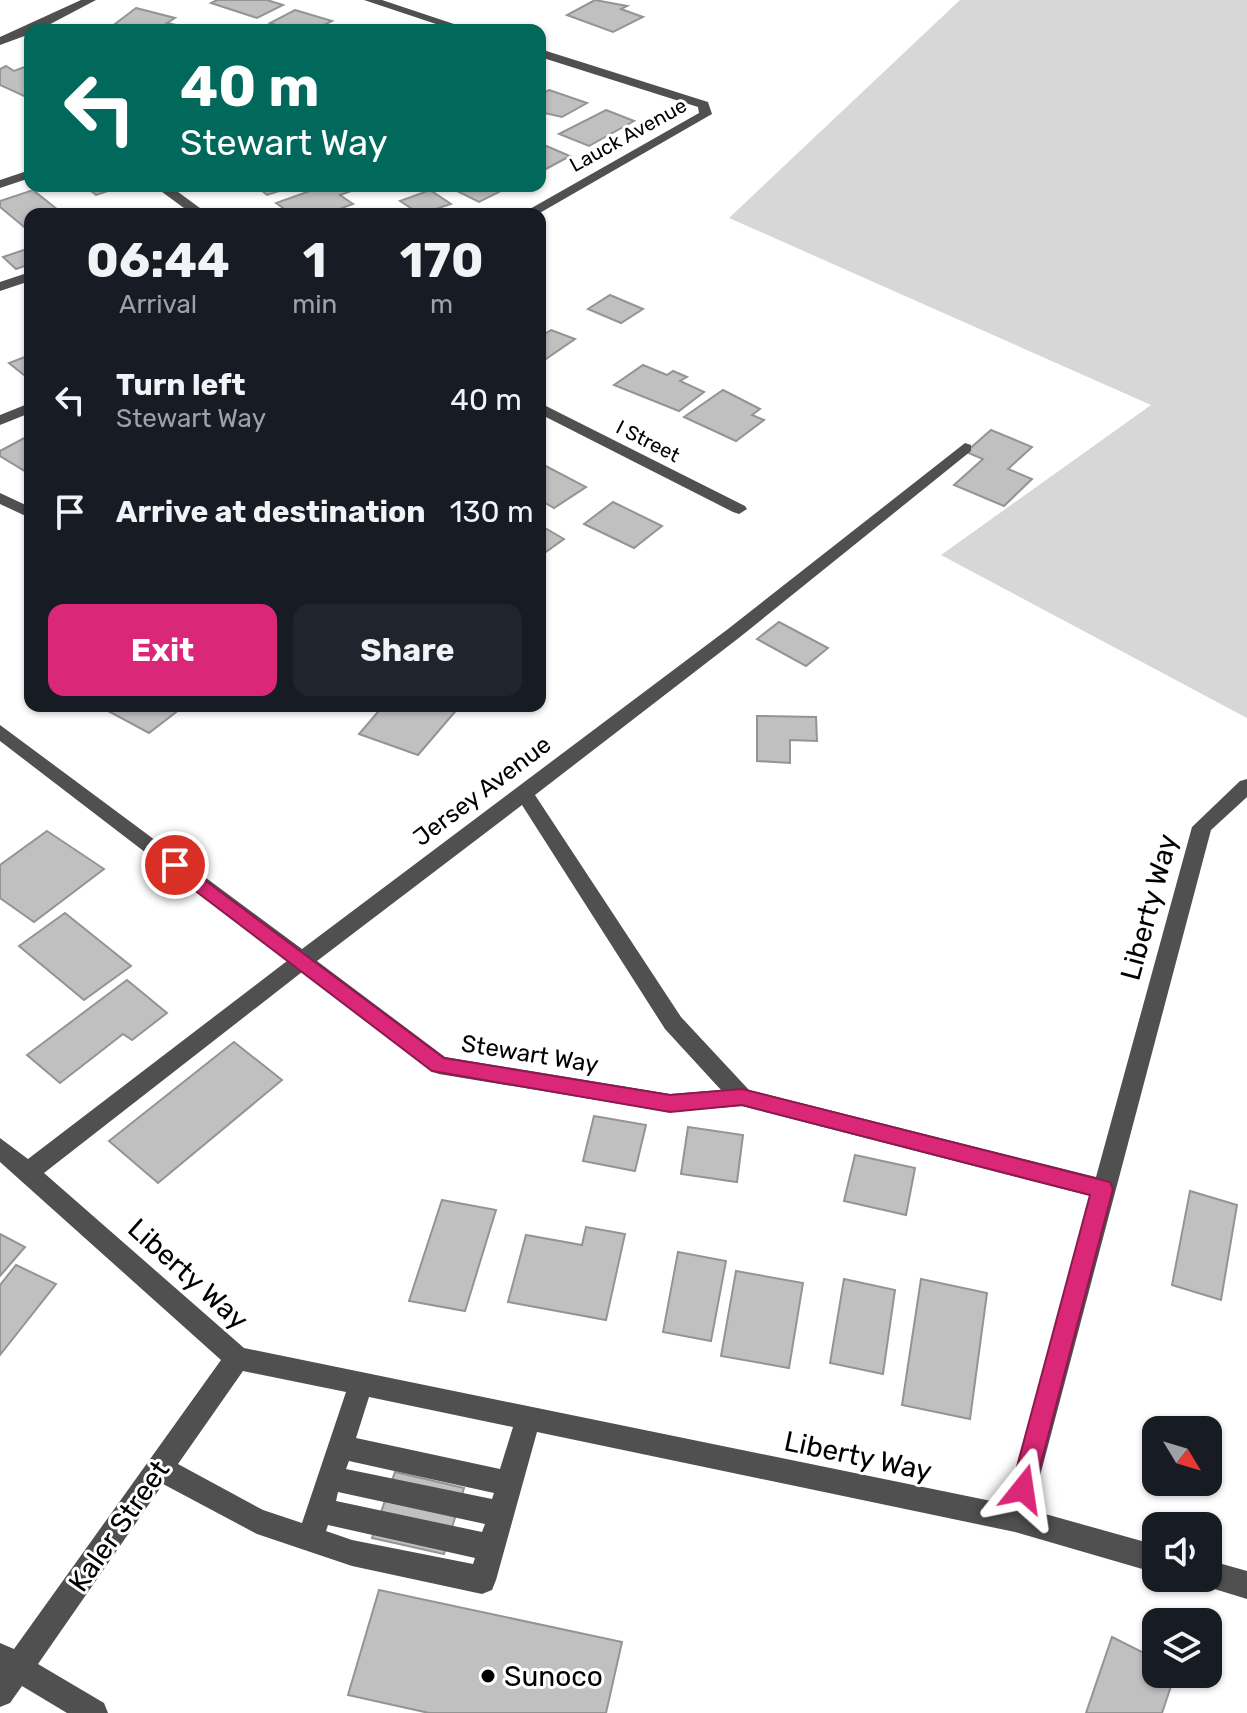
<!DOCTYPE html>
<style>
:root{--surface:#171b24;--page:#20242c;--text:#f1f3f6;--muted:#9ea1a6;--accent:#db2777}
body{margin:0;font-family:Rubik,sans-serif;background:var(--page);color:var(--text);height:100vh;display:flex;flex-direction:column;font-size:30px;white-space:nowrap}
*{box-sizing:border-box;margin:0}
p{font-size:26px;color:var(--muted)}
.icon{flex:none;width:44px;height:44px;fill:none;stroke:currentColor;stroke-width:2;stroke-linecap:round;stroke-linejoin:round}
.map{position:relative;flex:1;overflow:hidden}
.sheet{position:absolute;left:24px;top:208px;width:522px;height:504px;display:flex;flex-direction:column;background:var(--surface);border-radius:16px;box-shadow:0 2px 6px #0004}
.sheet>*{flex:none}
.guide{position:absolute;left:24px;top:24px;width:522px;height:168px;border-radius:16px;box-shadow:0 2px 6px #0004;background:#00695c;color:#fff;overflow:hidden}
.needle{width:52px;rotate:128deg}
.controls{position:absolute;left:1142px;top:1416px;display:grid;gap:16px}
.controls a{display:grid;place-items:center;width:80px;height:80px;border-radius:16px;background:var(--surface);box-shadow:0 2px 6px #0004;font-size:40px}
.pin{position:absolute;display:grid;place-items:center;width:68px;height:68px;color:#fff;margin:-34px;border:4px solid #fff;border-radius:50%;box-shadow:0 2px 8px #0007}
.me{position:absolute;width:88px;margin:-44px;rotate:15deg;stroke-linejoin:round;filter:drop-shadow(0 0 6px #0008)}
.turn{display:flex;align-items:center;gap:28px;height:168px;padding:0 24px;font-size:36px}
.turn .icon{width:104px;height:104px;stroke-width:2.5}
.turn b{display:block;font-size:56px;line-height:68px}
.eta{display:flex;justify-content:space-evenly;align-items:center;height:136px;text-align:center}
.eta b{font-size:48px;font-weight:700;line-height:56px}
.primary-button{display:flex;gap:16px;margin-top:auto;padding:16px 24px}
.primary-button a{flex:1;height:92px;border-radius:16px;background:var(--accent);color:#fff;font-size:32px;font-weight:700;line-height:92px;text-align:center}
.primary-button a+a{background:var(--page);color:var(--text)}
ul{padding:0;list-style:none}
li{display:flex;align-items:center;gap:24px;height:112px;padding:0 24px}
li div{flex:1}
li b{display:block;font-size:30px}
li em{font-style:normal}
.map>svg:first-child{display:block}
.green{fill:#d7d7d7}
.building{fill:#c0c0c0;stroke:#949494;stroke-width:2}
.lines{fill:none;stroke-linecap:round;stroke-linejoin:round}
.minor{fill:#505050;fill-rule:evenodd}
.route{fill:#db2777;stroke:#8e194d;stroke-width:2}
.poi-dot{fill:#000;stroke:#fff;stroke-width:3}
.labels{text-anchor:middle;dominant-baseline:central;stroke-width:6;stroke-linejoin:round;paint-order:stroke}
.far-street-label{font-size:20px;fill:#000;stroke:#fff}
.street-label{font-size:24px;fill:#000;stroke:#fff}
.near-street-label{font-size:28px;fill:#000;stroke:#fff}
.near-poi-label{font-size:28px;fill:#000;stroke:#fff;text-anchor:start}
</style>
<div class="map">
<svg width="1247" height="1713" viewBox="0 0 1247 1713">
<rect width="100%" height="100%" fill="#fff"/>
<!-- green -->
<polygon class="green" points="960,0 1247,0 1247,718 941,555 1151,405 729,218"/>
<!-- building -->
<g class="building">
<polygon points="217,0 267,0 283,5 257,18 211,3"/>
<polygon points="595,0 627,6 621,9 643,17 613,32 567,15"/>
<polygon points="136,8 175,18 167,23 189,28 124,30 111,27"/>
<polygon points="295,10 332,21 314,30 266,30 276,25 270,23"/>
<polygon points="30,65 30,93 24,96 0,85 0,69 6,66 14,71"/>
<polygon points="549,90 587,103 562,117 540,112 540,95"/>
<polygon points="606,110 634,121 589,146 559,134"/>
<polygon points="544,145 570,156 544,170 540,168 540,147"/>
<polygon points="85,186 123,186 96,195"/>
<polygon points="256,186 295,186 267,195"/>
<polygon points="324,186 353,186 357,189 340,195 353,204 326,214 292,214 276,203"/>
<polygon points="460,186 511,186 479,202 453,189"/>
<polygon points="33,190 63,214 30,214 29,231 0,207 0,201"/>
<polygon points="430,190 451,204 420,214 400,201"/>
<polygon points="30,248 30,264 16,269 3,257"/>
<polygon points="610,295 643,309 621,323 588,309"/>
<polygon points="551,330 575,339 540,363 540,337"/>
<polygon points="30,355 30,380 9,363"/>
<polygon points="643,365 667,375 673,371 687,377 680,381 704,392 679,411 614,385"/>
<polygon points="723,390 760,409 752,415 764,420 736,441 684,417"/>
<polygon points="991,430 1032,447 1008,469 1032,479 1004,506 954,485 983,459 966,452"/>
<polygon points="30,435 30,472 28,473 0,456 0,451"/>
<polygon points="540,463 586,487 554,508 540,500"/>
<polygon points="613,502 662,526 634,548 584,524"/>
<polygon points="545,528 564,539 540,556 540,532"/>
<polygon points="779,622 828,648 806,666 757,639"/>
<polygon points="99,706 184,706 149,733"/>
<polygon points="383,706 457,706 459,707 418,755 359,734"/>
<polygon points="757,716 816,717 817,741 790,740 790,763 757,761"/>
<polygon points="47,831 104,869 34,922 0,898 0,865"/>
<polygon points="65,913 131,966 84,1000 19,946"/>
<polygon points="127,980 167,1013 132,1040 123,1034 60,1083 27,1055"/>
<polygon points="234,1042 282,1080 158,1183 109,1141"/>
<polygon points="594,1116 646,1125 635,1171 583,1161"/>
<polygon points="688,1127 743,1135 737,1182 681,1174"/>
<polygon points="855,1155 915,1168 906,1215 844,1201"/>
<polygon points="1190,1191 1237,1205 1221,1300 1172,1285"/>
<polygon points="442,1200 496,1210 465,1311 409,1301"/>
<polygon points="586,1227 625,1234 606,1320 508,1302 526,1235 582,1245"/>
<polygon points="0,1234 25,1247 0,1276"/>
<polygon points="678,1252 726,1261 711,1341 663,1332"/>
<polygon points="16,1265 56,1284 0,1355 0,1285"/>
<polygon points="736,1271 803,1283 789,1368 721,1356"/>
<polygon points="844,1279 895,1290 883,1374 830,1363"/>
<polygon points="921,1279 987,1293 970,1419 902,1405"/>
<polygon points="395,1472 464,1488 444,1554 372,1538"/>
<polygon points="379,1590 622,1642 606,1713 429,1713 348,1695"/>
<polygon points="1112,1637 1156,1659 1156,1674 1175,1674 1162,1713 1086,1713"/>
</g>
<g class="lines">
<!-- minor -->
<g class="minor">
<polygon points="81,0 96,0 39,30 30,30 30,34 0,45 0,37"/>
<polygon points="364,0 382,0 472,30 454,30"/>
<polygon points="540,49 708,102 712,114 538,214 521,214 699,113 698,107 540,57"/>
<polygon points="30,170 30,178 0,188 0,180"/>
<polygon points="154,186 170,186 208,214 192,214"/>
<polygon points="30,272 30,281 0,291 0,282"/>
<polygon points="30,403 30,413 0,425 0,415"/>
<polygon points="540,403 745,506 747,509 739,514 733,512 540,414"/>
<path d="M 965,443 L 971,445 L 971,451 L 740,637 L 535,795 L 681,1017 L 749,1090 L 1096,1177 L 1192,827 L 1240,781 L 1247,779 L 1247,797 L 1211,830 L 1031,1510 L 1156,1545 L 1156,1573 L 1015,1532 L 537,1432 L 496,1580 L 492,1590 L 482,1594 L 352,1566 L 257,1534 L 163,1484 L 38,1664 L 104,1703 L 108,1713 L 67,1713 L 22,1686 L 10,1703 L 0,1707 L 0,1643 L 14,1649 L 221,1360 L 0,1162 L 0,1138 L 28,1159 L 287,961 L 0,741 L 0,725 L 302,949 L 728,629 ZM 522,805 L 665,1029 L 721,1090 L 670,1094 L 445,1057 L 317,961 ZM 302,972 L 431,1071 L 439,1074 L 670,1112 L 742,1106 L 1091,1196 L 1006,1504 L 244,1348 L 44,1173 ZM 243,1371 L 346,1392 L 302,1523 L 263,1510 L 178,1464 ZM 369,1397 L 513,1427 L 500,1469 L 356,1438 ZM 349,1461 L 494,1493 L 492,1499 L 346,1469 ZM 338,1492 L 485,1524 L 482,1532 L 336,1501 ZM 328,1525 L 475,1558 L 473,1564 L 352,1540 L 326,1531 Z"/>
<polygon points="0,493 30,507 30,518 0,504"/>
<polygon points="1208,1560 1247,1571 1247,1599 1198,1584 1196,1578 1208,1578"/>
</g>
</g>
<!-- route -->
<polygon class="route" points="175,858 444,1058 670,1095 742,1089 1110,1182 1113,1189 1032,1497 1023,1500 1014,1497 1011,1489 1090,1195 742,1105 670,1112 432,1071 168,870 168,860"/>
<!-- markers -->
<circle class="poi-dot" cx="488" cy="1676" r="8"/>
<g class="labels">
<!-- far-street labels -->
<g class="far-street-label">
<text transform="translate(628 135) rotate(-29)">Lauck Avenue</text>
<text transform="translate(648 441) rotate(27)">I Street</text>
</g>
<!-- street labels -->
<g class="street-label">
<text transform="translate(482 791) rotate(-37)">Jersey Avenue</text>
<text transform="translate(530 1054) rotate(9)">Stewart Way</text>
</g>
<!-- near-street labels -->
<g class="near-street-label">
<text transform="translate(1149 907) rotate(-75)">Liberty Way</text>
<text transform="translate(188 1274) rotate(42)">Liberty Way</text>
<text transform="translate(858 1456) rotate(12)">Liberty Way</text>
<text transform="translate(119 1526) rotate(-55)">Kaler Street</text>
</g>
<!-- near-poi labels -->
<g class="near-poi-label">
<text x="504" y="1676">Sunoco</text>
</g>
</g>
</svg>
<div class="controls">
<a><svg class="needle" viewBox="-14 -14 28 28"><path d="M0-13l5 13h-10z" fill="#e53935"/><path d="M0 13l5-13h-10z" fill="#9ea1a6"/></svg></a>
<a><svg class="icon" aria-label="sound" viewBox="0 0 24 24"><path d="M4 9h4l5-4v14l-5-4H4zM17 9q2 3 0 6"/></svg></a>
<a><svg class="icon" aria-label="layers" viewBox="0 0 24 24"><path d="M12 4l9 5-9 5-9-5zM3 14l9 5 9-5"/></svg></a>
</div>
<div class="pin" style="left:175px;top:865px;background:#d93025"><svg class="icon" aria-label="arrive" viewBox="0 0 24 24"><path d="M6 21V4h12l-3 4 3 4H6"/></svg></div>
<svg class="me" style="left:1023px;top:1489px" viewBox="-20 -20 40 40"><path d="M0-17L14 15 0 8-14 15z" fill="#db2777" stroke="#fff" stroke-width="4"/></svg>
<div class="guide">
<div class="turn"><svg class="icon" aria-label="left" viewBox="0 0 24 24"><path d="M17 20v-9H6M10 6l-5 5 5 5"/></svg><div><b>40 m</b>Stewart Way</div></div>
</div>
<section class="sheet">
<div class="eta">
<div><b>06:44</b><p>Arrival</p></div>
<div><b>1</b><p>min</p></div>
<div><b>170</b><p>m</p></div>
</div>
<ul>
<li><svg class="icon" aria-label="left" viewBox="0 0 24 24"><path d="M17 20v-9H6M10 6l-5 5 5 5"/></svg><div><b>Turn left</b><p>Stewart Way</p></div><em>40 m</em></li>
<li><svg class="icon" aria-label="arrive" viewBox="0 0 24 24"><path d="M6 21V4h12l-3 4 3 4H6"/></svg><div><b>Arrive at destination</b></div><em>130 m</em></li>
</ul>
<div class="primary-button"><a>Exit</a><a>Share</a></div>
</section>
</div>
